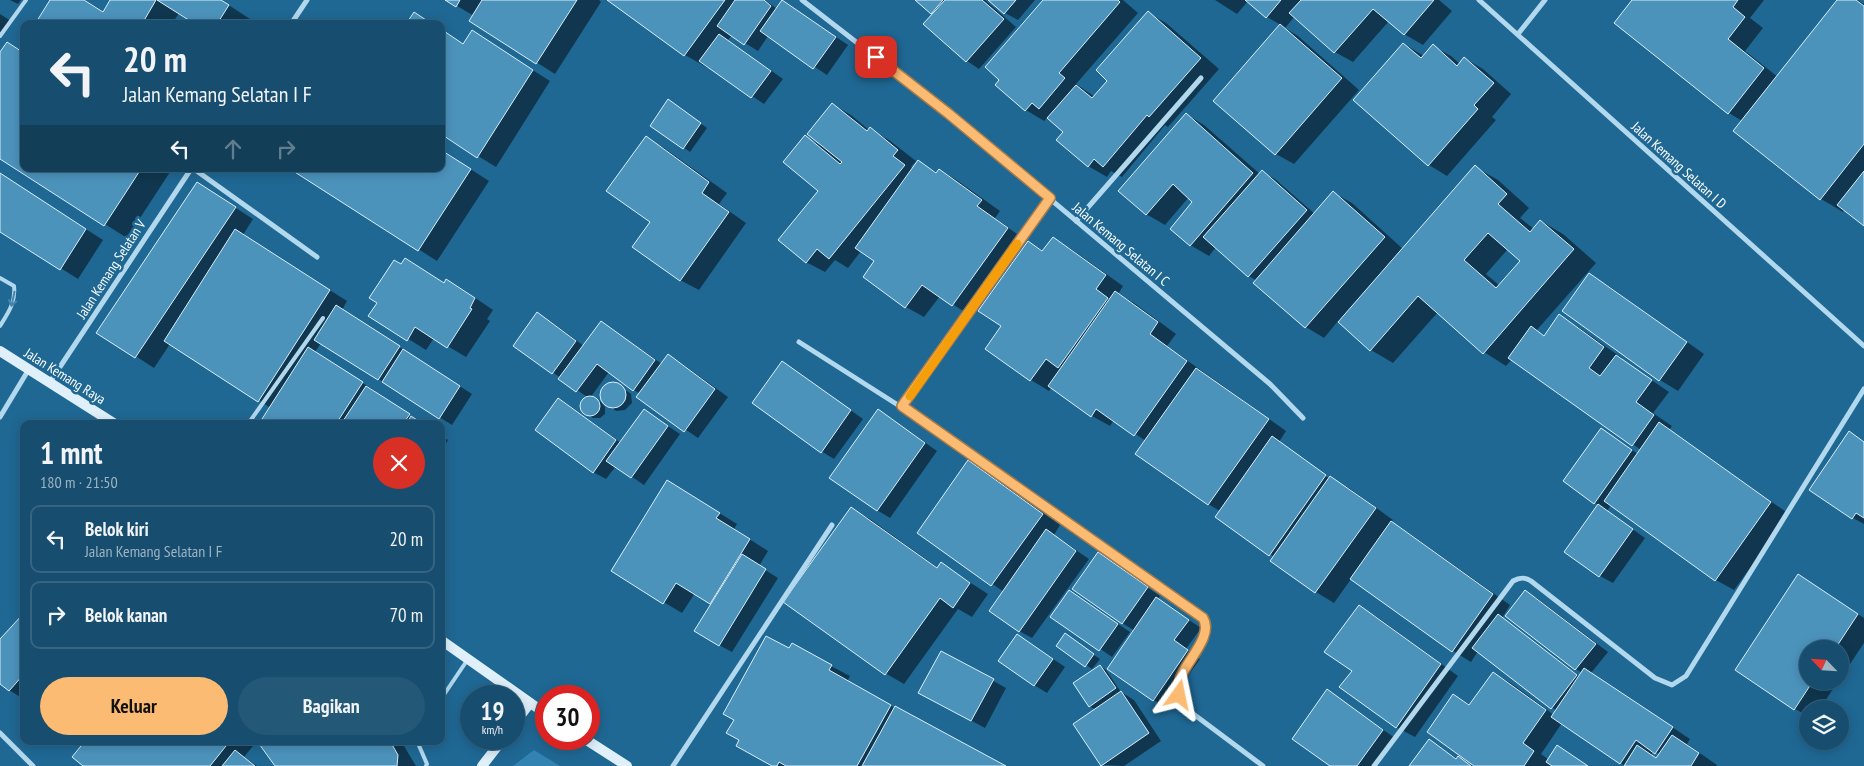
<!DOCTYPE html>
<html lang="id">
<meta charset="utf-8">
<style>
:root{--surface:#174e6f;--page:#245877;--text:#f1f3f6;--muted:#9eb4c3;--line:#366582;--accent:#fcbb72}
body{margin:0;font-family:"PT Sans Narrow",sans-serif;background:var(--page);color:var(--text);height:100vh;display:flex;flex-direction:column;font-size:19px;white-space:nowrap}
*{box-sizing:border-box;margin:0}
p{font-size:16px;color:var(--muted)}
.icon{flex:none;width:28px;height:28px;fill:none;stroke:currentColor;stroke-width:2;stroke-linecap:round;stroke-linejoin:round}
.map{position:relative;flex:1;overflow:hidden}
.panel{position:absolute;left:20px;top:420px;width:425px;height:325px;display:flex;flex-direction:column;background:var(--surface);border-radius:10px;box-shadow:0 2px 12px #0003,0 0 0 1px var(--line)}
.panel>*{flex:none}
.hud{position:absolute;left:20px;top:20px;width:425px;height:152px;border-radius:10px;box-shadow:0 2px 12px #0003,0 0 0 1px var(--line);background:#174e6f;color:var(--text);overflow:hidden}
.needle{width:32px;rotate:295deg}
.tools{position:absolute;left:1799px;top:640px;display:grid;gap:10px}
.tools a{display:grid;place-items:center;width:50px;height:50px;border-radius:50%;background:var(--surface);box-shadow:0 2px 12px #0003,0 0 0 1px var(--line);font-size:25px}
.speed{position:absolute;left:460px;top:685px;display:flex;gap:10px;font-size:25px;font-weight:700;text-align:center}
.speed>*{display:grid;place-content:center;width:65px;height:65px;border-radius:50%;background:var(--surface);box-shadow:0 2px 12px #0003,0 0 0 1px var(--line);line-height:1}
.speed small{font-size:12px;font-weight:400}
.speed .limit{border:8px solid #d22;background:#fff;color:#111}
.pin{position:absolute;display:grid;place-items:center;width:42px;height:42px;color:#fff;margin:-21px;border-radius:10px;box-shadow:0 2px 8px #0006}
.me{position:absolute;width:55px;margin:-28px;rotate:12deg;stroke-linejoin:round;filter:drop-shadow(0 0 4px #0008)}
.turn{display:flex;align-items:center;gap:18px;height:105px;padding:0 20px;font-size:22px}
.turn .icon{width:65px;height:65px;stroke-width:2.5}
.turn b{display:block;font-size:35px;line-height:42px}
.lanes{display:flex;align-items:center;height:48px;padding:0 20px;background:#0003;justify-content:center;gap:25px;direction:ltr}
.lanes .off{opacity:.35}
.round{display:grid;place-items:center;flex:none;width:52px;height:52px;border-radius:26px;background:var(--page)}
.headline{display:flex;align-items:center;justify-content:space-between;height:85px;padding:0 20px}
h1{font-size:30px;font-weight:600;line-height:38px}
.primary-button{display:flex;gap:10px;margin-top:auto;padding:10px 20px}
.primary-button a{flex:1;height:58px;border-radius:30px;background:var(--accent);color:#111;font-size:20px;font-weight:600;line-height:58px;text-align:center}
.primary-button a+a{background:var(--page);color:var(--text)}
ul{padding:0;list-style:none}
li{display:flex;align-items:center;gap:15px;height:68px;margin:0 10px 8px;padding:0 10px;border:2px solid var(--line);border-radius:10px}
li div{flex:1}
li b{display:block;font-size:19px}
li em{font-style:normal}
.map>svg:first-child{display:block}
.green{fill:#3383b2}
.shadow{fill:#0007;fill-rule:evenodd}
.building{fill:#4c93bc;stroke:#d8eefa;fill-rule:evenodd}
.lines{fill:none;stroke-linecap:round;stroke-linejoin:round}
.lane{stroke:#b2d8ee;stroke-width:4}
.street{stroke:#b2d8ee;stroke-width:5}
.secondary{stroke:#dff0fa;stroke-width:10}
.oneway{stroke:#4484aa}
.route-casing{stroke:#a47a4a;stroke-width:12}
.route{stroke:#fcbb72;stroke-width:9}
.slow{stroke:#f59e0b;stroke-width:9}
.labels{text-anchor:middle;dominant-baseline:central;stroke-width:5;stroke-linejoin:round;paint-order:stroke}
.street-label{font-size:14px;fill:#fff;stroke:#1f6894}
</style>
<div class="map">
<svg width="1864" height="766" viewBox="0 0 1864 766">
<rect width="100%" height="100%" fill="#1f6894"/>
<!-- green -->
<polygon class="green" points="534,750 560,766 513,766"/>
<!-- shadow -->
<g class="shadow">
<polygon points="10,0 21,0 18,4"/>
<polygon points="51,0 85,0 104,12 112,0 221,0 250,19 248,24 197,24 179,13 172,24 36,24"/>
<polygon points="447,0 599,0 601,2 555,74 471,21 474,16"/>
<polygon points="609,0 765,0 777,9 783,1 848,45 827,75 768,36 758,51 732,35 728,40 783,79 764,104 709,67 708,68 685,55"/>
<polygon points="917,0 985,0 1016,27 979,69 967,61 934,14"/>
<polygon points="990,0 1035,0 1018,20 1005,13"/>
<polygon points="1045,0 1123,0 1138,13 1076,84 1095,97 1109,80 1148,13 1166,23 1219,69 1168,127 1165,125 1122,177 1111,171 1107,177 1088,166 1064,132 1048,117 1044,121 1026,110 997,85"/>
<polygon points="1215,0 1439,0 1452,11 1423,45 1404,34 1389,21 1353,62 1335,52 1295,16 1285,28 1298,36 1359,90 1294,164 1276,154 1281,25 1267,17 1248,1 1237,14"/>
<polygon points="1634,0 1764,0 1750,18 1763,28 1745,51 1778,77 1838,0 1858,0 1864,4 1864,224 1845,209 1843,212 1821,199 1742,121 1729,113 1616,23"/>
<polygon points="0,14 11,21 0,38"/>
<polygon points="441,30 464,45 490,43 550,81 496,167 478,156"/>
<polygon points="1404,44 1424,56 1433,46 1451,56 1460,64 1464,58 1483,69 1511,94 1492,117 1496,120 1447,176 1429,165"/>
<polygon points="0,55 24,169 172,169 127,238 0,158"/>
<polygon points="832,104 851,115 869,130 870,129 889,140 916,161 911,167 913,169 918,162 938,173 940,170 958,181 1000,211 995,218 1025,240 971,316 940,296 924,317 906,307 864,277 875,261 861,251 848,268 835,260 825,272 806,262 820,191 805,137 820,145"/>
<polygon points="675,105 707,128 690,152 652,125"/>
<path d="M 1186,114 L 1204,125 L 1260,174 L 1262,172 L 1275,179 L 1315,214 L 1334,193 L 1352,203 L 1403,249 L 1475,167 L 1498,180 L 1529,208 L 1520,218 L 1534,229 L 1541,221 L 1563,234 L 1596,263 L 1536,331 L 1545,336 L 1559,316 L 1578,327 L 1622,358 L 1621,359 L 1669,392 L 1653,413 L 1672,426 L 1669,430 L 1789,514 L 1734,590 L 1716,580 L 1611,505 L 1607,511 L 1645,538 L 1613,583 L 1600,576 L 1599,505 L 1595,503 L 1601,429 L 1638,454 L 1641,450 L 1512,359 L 1506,366 L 1484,352 L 1438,312 L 1393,363 L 1371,350 L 1338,321 L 1324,338 L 1306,327 L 1257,281 L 1249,276 L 1216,247 L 1209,256 L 1190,245 L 1194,202 L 1189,197 L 1165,225 L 1146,214 ZM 1508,249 L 1522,261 L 1500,286 L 1486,274 Z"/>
<polygon points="646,138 664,148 727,193 719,204 746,223 699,290 680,280"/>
<polygon points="441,150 489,181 437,261 293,169 441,169"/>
<polygon points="0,174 103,240 78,279 0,230"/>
<polygon points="197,183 253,219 243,235 347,301 342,310 472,394 452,425 321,343 315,352 375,391 374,392 422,424 272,424 271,408 170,344 154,368 98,332"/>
<path d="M 1053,239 L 1071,249 L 1123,286 L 1118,294 L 1134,303 L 1176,334 L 1167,346 L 1286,431 L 1279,442 L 1330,479 L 1349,488 L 1393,520 L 1391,523 L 1410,534 L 1510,605 L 1502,618 L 1579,676 L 1582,673 L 1576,669 L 1525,591 L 1538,599 L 1608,652 L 1591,673 L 1690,739 L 1687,744 L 1717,765 L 1716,766 L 1625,766 L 1562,723 L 1541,754 L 1549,760 L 1587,766 L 1554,766 L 1551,764 L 1550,766 L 1477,766 L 1454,695 L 1471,705 L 1494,673 L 1512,684 L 1554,715 L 1557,711 L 1478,651 L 1471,662 L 1453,651 L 1351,579 L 1334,603 L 1316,592 L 1272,560 L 1274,557 L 1220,511 L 1208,504 L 1146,441 L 1114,420 L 1110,426 L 1092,416 L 1052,387 L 1049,391 L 1031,380 L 987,348 L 1002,326 L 1029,243 L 1044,251 ZM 1654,751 L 1660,755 L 1658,759 L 1651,755 Z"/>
<polygon points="406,259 445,284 465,291 493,310 487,319 490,321 466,357 434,338 426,350 370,315"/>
<polygon points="1589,275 1607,285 1704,354 1678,391 1660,380 1564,311"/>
<polygon points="550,321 584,346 601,322 662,364 668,355 681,363 728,397 698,438 638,397 640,394 609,372 590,398 593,398 600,401 605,407 605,414 600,418 593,418 581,409 582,402 587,397 515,345"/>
<polygon points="782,362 863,419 834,459 821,451"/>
<polygon points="608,384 617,384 631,394 632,403 625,410 616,411 602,400 602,391"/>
<polygon points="559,399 621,443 644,410 680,434 644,485 616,466 606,479 593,472"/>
<polygon points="879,410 937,451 890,518 877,510"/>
<polygon points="441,436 448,440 441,451"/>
<polygon points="1864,442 1864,524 1853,518"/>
<polygon points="969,462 987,473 1060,525 1054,535 1089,559 1032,638 1019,631 1004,592 918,532"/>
<polygon points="686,492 737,524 734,529 768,551 759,566 778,578 732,652 719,645 712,604 695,593 682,613 612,571"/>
<polygon points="851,509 870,519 938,568 941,564 988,594 972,617 958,609 904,684 885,673"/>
<polygon points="1099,554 1160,596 1158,599 1201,628 1186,649 1200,659 1166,707 1154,700 1135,631 1122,623"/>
<polygon points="1817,587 1864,618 1864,643 1840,679 1840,649 1808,649 1808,681 1838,681 1820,709 1808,709 1808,716 1795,709"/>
<polygon points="1070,591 1130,632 1112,657 1052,616"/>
<polygon points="1359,607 1377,617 1458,676 1415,737 1396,727 1353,671"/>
<polygon points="24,615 24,696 22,698 9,690 0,682 0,641"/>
<polygon points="1018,635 1065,667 1047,693 1034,685"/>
<polygon points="1071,639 1100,659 1092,669 1058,646"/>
<polygon points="789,650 831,666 850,676 847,682 1003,766 773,766"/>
<polygon points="942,652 1006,688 985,728 933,700"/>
<polygon points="1100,666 1106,670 1121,692 1134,700 1161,741 1124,766 1102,765 1096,710 1089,706"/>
<polygon points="1327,691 1395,738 1375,766 1332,766"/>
<polygon points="87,741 257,741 244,757 257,766 85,766"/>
<polygon points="259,741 401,741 416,766 276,766"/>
<polygon points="1429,741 1458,759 1472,766 1411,766"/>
</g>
<!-- building -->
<g class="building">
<polygon points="50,0 84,0 103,12 110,0 156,0 142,24 35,24"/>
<polygon points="157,0 221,0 229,5 217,24 195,24"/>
<polygon points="445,0 460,0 456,7"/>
<polygon points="482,0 577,0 536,64 469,21"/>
<polygon points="607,0 725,0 684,56"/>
<polygon points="735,0 764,0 771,6 744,45 717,26"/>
<polygon points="782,0 836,37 813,69 760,31"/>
<polygon points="915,0 943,0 931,14"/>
<polygon points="945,0 982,0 1004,19 966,62 923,24"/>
<polygon points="988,0 1016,0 1004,14"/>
<polygon points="1043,0 1118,0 1120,2 1059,73 1065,78 1039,109 1032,103 1025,111 995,85 999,80 985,67"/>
<polygon points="1245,0 1281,0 1266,18"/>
<polygon points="1301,0 1434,0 1404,35 1373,9 1334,53 1289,13"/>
<polygon points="1632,0 1738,0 1733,7 1745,17 1728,39 1764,68 1728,114 1614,23"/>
<polygon points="1837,0 1856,0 1864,6 1864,144 1820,200 1733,131"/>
<polygon points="1148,11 1201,58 1149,117 1147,115 1103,167 1094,159 1088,167 1056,140 1063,132 1047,118 1076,85 1092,98 1107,81 1096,70"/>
<polygon points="414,12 432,24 406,24"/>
<polygon points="1280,24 1342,78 1275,155 1213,101"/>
<polygon points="441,29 463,44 472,30 533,70 477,158 441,134"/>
<polygon points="719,34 771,71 751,98 699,61"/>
<polygon points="7,42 24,53 24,169 141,169 104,226 0,159 0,52"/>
<polygon points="1403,43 1421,58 1433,44 1457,66 1464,57 1494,83 1474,105 1478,109 1428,166 1353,100"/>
<polygon points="668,99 701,123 683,149 650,126"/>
<polygon points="832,103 867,131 870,127 898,150 893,156 905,165 829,259 817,249 806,263 778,240 818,191 783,162 805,135 840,164 842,162 807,134"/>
<polygon points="1186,113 1253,173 1190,246 1170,229 1192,202 1173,184 1146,215 1118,191"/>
<polygon points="646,136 709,182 702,193 729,212 680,281 632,247 650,222 606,191"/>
<polygon points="441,150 471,169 418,251 290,169 441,169"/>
<polygon points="918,160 936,173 939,169 982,200 977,206 1008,228 952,306 922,285 905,308 863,277 874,261 855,248"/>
<path d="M 1475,165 L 1507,194 L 1498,204 L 1530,232 L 1540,220 L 1574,249 L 1483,354 L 1418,296 L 1370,351 L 1338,322 ZM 1488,233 L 1520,261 L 1496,288 L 1464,260 Z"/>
<polygon points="1262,170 1307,210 1248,277 1203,237"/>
<polygon points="1864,171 1864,226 1837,205"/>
<polygon points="0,173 86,229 60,270 0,232"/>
<polygon points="197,182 236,207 135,358 96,333"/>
<polygon points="1333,191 1385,237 1305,328 1253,283"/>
<polygon points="235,229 330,290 258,402 164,341"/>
<polygon points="1053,237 1106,275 1096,289 1108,298 1058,368 1046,359 1030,381 985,349 1001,326 978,311 1028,241 1042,251"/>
<polygon points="405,258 444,283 446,279 475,298 470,308 472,309 447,348 415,327 407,341 368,316 377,303 369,298 394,260 401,264"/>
<polygon points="1589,273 1687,342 1659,381 1562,311"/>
<polygon points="1115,291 1158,322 1150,334 1187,361 1134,436 1096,409 1091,417 1048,386"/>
<polygon points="336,305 400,346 378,380 314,340"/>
<polygon points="537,312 576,341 552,374 513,346"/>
<polygon points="1559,314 1604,347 1589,368 1600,376 1616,355 1652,380 1636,402 1654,415 1632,446 1508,358 1531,326 1544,336"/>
<polygon points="601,321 655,360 633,391 597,364 576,392 558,379"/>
<polygon points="308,347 363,382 336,424 270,424 262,419"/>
<polygon points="403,349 460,386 439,419 382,382"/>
<polygon points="668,354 715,389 684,432 636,397"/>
<polygon points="782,361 851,410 821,453 752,403"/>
<polygon points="1196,368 1269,419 1208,505 1135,454"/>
<circle cx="613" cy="395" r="13"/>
<polygon points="366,386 410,414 403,424 341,424"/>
<circle cx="590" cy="406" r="10"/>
<polygon points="558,398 616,440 593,473 535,430"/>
<polygon points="644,409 668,426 631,478 606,461"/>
<polygon points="878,409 925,443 877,511 829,478"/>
<polygon points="411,416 423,424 406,424"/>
<polygon points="1659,422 1771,502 1715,581 1604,501"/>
<polygon points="1601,428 1632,450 1594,504 1563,481"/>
<polygon points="1849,431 1864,442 1864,518 1856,513 1852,519 1809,490"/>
<polygon points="1272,436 1326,475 1269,556 1215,517"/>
<polygon points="968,460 1043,514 991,586 917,533"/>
<polygon points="1330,476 1376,508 1315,593 1270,561"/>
<polygon points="667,480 720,513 716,518 750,539 710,604 676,583 663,604 611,571"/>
<polygon points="1598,504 1633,529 1599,577 1564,552"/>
<polygon points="851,507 937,568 941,562 970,583 953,608 940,598 885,675 783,602"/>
<polygon points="1391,521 1493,594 1452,652 1350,579"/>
<polygon points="1046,529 1076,551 1019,632 989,611"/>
<polygon points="1098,552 1148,587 1122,624 1072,589"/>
<polygon points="742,554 766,569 719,646 694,631"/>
<polygon points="1798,574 1858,614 1835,649 1808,649 1808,681 1813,681 1794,710 1735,670"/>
<polygon points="1069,590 1118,624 1099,651 1050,617"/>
<polygon points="1525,590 1596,644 1575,670 1505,616"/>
<polygon points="1156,597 1189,620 1174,640 1188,650 1153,701 1107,669"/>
<polygon points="1359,605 1441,664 1396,728 1339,687 1352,671 1324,652"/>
<polygon points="24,613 24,674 9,691 0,684 0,639"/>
<polygon points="1498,614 1577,675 1551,709 1472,648"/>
<polygon points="1065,633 1094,654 1085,667 1056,646"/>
<polygon points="1017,634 1053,659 1034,686 998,661"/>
<polygon points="766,636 789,648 792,643 832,665 829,670 891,705 857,766 786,766 779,762 777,766 772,766 736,746 739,740 726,733 734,720 723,714"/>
<polygon points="941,651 994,679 971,721 918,693"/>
<polygon points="1100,665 1116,688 1089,707 1073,683"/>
<polygon points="1584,668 1673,727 1655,754 1636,740 1620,764 1551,717"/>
<polygon points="1493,672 1546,710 1523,743 1534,751 1524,766 1474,766 1427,732 1453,694 1469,705"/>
<polygon points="1327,689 1383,730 1357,766 1330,766 1292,739"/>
<polygon points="1121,691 1149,733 1101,766 1073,724"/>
<polygon points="895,706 1006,766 862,766"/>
<polygon points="1672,735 1699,753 1691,766 1624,766 1637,745 1656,758"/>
<polygon points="1429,739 1456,759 1458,756 1471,766 1409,766"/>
<polygon points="85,741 230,741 210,766 83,766 72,757"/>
<polygon points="257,741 390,741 398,755 397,766 275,766"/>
<polygon points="1557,745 1588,766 1552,766 1546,762"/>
<polygon points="235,750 255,766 222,766"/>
</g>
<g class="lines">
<!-- lane -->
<g class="lane">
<polyline points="0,36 26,0"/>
<path d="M 0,278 L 14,286 C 16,302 8,313 0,326"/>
<polyline points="248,424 323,318"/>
<polyline points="441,699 468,659"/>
<polyline points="417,741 427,764 426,766"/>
</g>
<!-- street -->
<g class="street">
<polyline points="802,0 949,114 1270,384 1303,418"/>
<polyline points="1479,0 1864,346"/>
<polyline points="291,24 307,0"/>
<polyline points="1518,34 1545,0"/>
<polyline points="194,169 317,257"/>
<polyline points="1076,221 1201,78"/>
<path d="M 799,342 L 934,428 L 1203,618 L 1206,623 C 1206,656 1159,677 1188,710 L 1263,766"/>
<polyline points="50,382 191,169"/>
<polyline points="902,407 1050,198"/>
<polyline points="0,417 29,369"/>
<polyline points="0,733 33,766"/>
<polyline points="673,766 832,525"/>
<path d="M 1374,766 L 1513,581 C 1520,577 1525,577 1531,581 L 1655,678 L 1672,685 L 1686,676 L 1864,389"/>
</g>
<!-- secondary -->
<g class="secondary">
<polyline points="0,351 115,424"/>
<polyline points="441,640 546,714"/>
<polyline points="514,724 530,703"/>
<polyline points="585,739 627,766"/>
<polyline points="482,766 503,739"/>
</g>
</g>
<!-- one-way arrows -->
<defs><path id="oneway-shaft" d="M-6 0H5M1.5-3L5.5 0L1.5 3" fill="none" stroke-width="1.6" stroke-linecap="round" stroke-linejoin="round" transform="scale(1.25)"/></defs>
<use class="oneway" href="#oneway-shaft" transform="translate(13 299) rotate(102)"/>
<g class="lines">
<!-- route casing -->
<g class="route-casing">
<path id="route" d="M 876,57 L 949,114 L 1050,198 L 902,406 L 1203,618 C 1214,636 1186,661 1180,679 C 1178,684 1179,690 1179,695"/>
</g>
<!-- route -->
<use href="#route" class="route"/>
<!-- slow -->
<polyline class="slow" points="910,396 1017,244"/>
</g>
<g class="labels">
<!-- street labels -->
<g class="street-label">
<text transform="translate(1679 165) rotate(42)">Jalan Kemang Selatan I D</text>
<text transform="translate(1121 244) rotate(40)">Jalan Kemang Selatan I C</text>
<text transform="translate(111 269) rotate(-57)">Jalan Kemang Selatan V</text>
<text transform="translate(65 376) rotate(32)">Jalan Kemang Raya</text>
</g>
</g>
</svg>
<div class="tools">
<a><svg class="needle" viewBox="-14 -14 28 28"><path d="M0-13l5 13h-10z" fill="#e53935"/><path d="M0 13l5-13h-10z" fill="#9eb4c3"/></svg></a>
<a><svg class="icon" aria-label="layers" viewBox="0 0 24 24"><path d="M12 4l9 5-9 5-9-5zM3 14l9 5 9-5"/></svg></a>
</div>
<div class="speed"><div>19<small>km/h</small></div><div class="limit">30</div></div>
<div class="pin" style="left:876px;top:57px;background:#d93025"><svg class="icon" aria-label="arrive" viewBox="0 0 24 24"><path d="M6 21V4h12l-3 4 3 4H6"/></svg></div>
<svg class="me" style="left:1179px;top:695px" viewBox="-20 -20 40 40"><path d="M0-17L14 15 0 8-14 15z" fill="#fcbb72" stroke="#fff" stroke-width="4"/></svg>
<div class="hud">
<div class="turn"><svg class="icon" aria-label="left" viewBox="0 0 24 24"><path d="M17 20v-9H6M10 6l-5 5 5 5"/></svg><div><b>20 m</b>Jalan Kemang Selatan I F</div></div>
<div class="lanes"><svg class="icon" aria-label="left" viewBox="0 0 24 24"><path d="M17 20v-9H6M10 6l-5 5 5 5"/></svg><svg class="icon off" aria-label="ahead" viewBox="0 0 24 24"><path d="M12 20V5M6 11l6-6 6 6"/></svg><svg class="icon off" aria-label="right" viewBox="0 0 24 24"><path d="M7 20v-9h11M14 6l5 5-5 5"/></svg></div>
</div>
<section class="panel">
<div class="headline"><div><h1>1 mnt</h1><p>180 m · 21:50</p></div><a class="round" style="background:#d93025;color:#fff"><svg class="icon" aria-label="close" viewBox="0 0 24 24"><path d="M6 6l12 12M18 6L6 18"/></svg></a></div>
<ul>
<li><svg class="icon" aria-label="left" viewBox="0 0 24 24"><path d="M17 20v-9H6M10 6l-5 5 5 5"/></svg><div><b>Belok kiri</b><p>Jalan Kemang Selatan I F</p></div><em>20 m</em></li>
<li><svg class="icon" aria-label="right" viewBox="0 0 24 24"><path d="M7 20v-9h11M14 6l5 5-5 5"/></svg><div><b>Belok kanan</b></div><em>70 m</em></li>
</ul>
<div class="primary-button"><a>Keluar</a><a>Bagikan</a></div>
</section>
</div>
